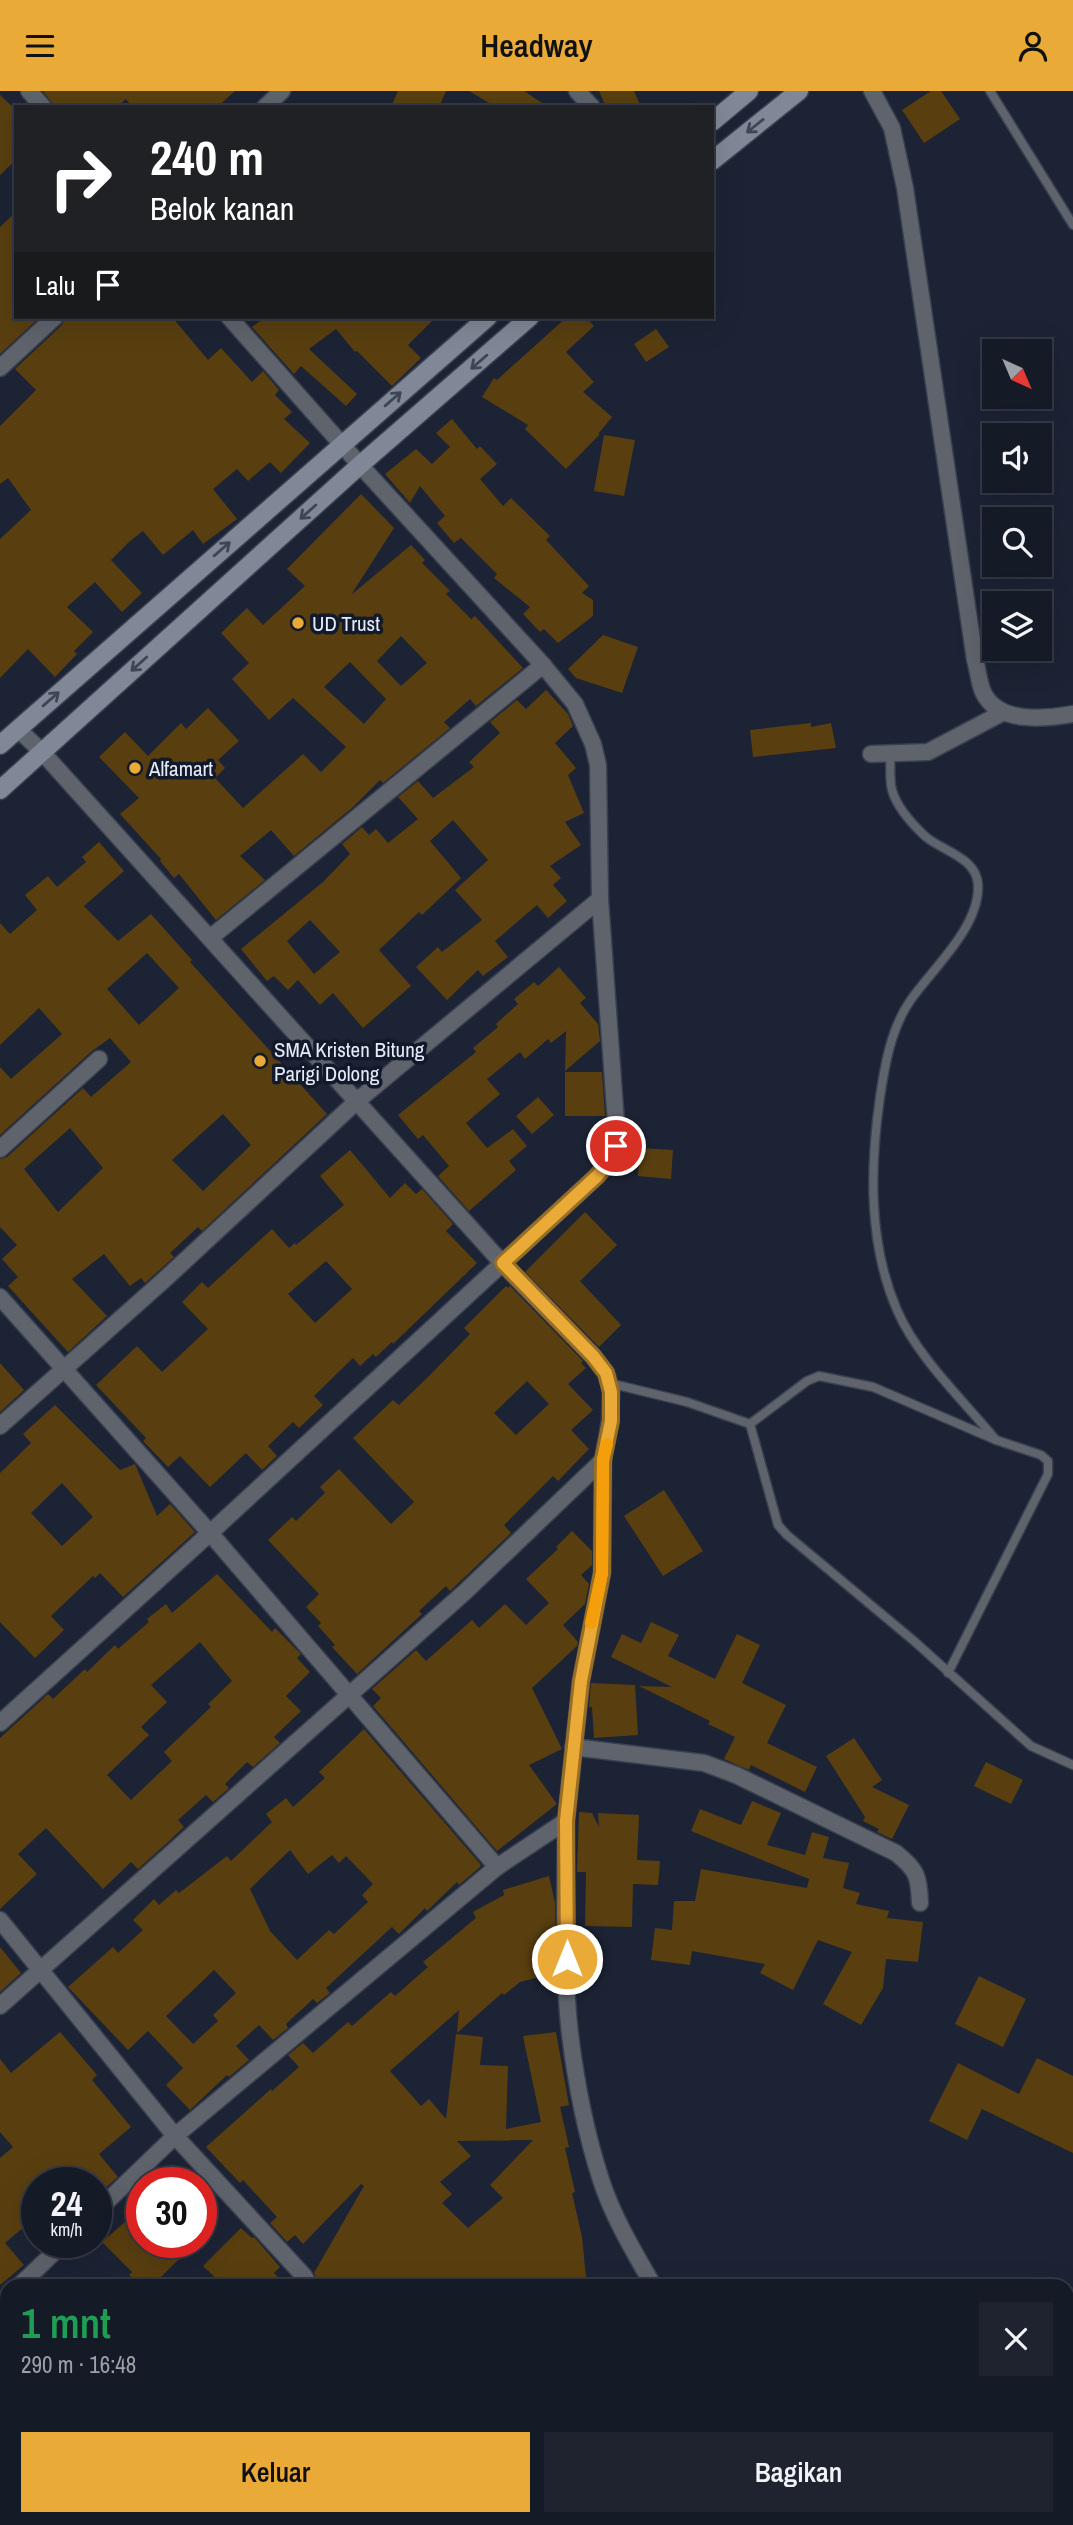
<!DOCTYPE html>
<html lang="id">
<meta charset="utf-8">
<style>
:root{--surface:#151a27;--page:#1e232f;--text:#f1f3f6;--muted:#9da1a7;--line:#343844;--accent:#eaaa38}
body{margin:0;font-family:"Archivo Narrow",sans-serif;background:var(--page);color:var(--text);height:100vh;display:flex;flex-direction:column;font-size:26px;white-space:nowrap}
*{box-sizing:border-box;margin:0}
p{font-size:23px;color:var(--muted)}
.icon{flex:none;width:38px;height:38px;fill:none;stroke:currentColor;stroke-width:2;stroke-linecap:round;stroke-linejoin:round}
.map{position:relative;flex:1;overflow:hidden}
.details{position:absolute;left:0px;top:2188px;width:1074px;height:247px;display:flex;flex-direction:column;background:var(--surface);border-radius:21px 21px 0 0;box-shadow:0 7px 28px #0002,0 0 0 2px var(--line)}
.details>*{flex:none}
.hud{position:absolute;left:14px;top:14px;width:700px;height:214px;border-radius:0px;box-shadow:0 7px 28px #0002,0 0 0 2px var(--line);background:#202124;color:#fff;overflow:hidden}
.needle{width:46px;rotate:136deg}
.buttons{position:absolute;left:982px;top:248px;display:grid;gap:14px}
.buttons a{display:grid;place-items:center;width:70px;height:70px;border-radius:0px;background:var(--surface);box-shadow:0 7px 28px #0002,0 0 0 2px var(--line);font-size:35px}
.speed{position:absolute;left:21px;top:2076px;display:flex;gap:14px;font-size:35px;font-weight:700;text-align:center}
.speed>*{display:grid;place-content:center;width:91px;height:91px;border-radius:50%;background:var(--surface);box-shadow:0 7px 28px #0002,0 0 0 2px var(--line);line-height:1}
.speed small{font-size:18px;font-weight:400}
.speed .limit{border:10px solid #d22;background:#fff;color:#111}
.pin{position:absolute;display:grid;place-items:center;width:60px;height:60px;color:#fff;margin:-30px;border:4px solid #fff;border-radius:50%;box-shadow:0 2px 7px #0007}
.me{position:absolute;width:77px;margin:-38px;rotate:0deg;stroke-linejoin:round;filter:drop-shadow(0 0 5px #0008)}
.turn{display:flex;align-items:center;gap:24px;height:147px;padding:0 21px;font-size:32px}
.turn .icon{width:91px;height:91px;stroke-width:2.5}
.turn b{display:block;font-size:49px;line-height:60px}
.then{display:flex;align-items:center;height:66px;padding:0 21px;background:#0003;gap:14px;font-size:26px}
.round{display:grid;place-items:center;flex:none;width:74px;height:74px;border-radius:0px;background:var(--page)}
.overview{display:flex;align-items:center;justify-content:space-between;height:119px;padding:0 21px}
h1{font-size:42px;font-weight:600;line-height:52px;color:#1e9e55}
.cta{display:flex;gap:14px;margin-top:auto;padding:14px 21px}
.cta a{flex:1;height:80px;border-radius:0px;background:var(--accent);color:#111;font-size:28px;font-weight:600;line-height:80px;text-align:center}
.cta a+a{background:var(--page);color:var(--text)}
header{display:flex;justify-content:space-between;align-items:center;height:91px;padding:0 21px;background:var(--accent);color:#111;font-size:32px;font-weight:600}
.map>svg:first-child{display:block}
.building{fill:#593f10;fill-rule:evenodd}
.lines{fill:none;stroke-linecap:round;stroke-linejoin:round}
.lane-casing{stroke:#383f4f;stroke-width:11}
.street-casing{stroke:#383f4f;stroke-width:19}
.secondary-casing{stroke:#383f4f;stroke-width:21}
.lane{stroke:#5f636c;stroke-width:8}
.street{stroke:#5f636c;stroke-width:16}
.secondary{stroke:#808796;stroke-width:18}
.oneway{stroke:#3e4555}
.route-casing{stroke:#986e24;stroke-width:18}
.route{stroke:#eaaa38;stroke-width:12}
.slow{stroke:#f59e0b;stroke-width:12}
.poi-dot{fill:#eaaa38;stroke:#12192a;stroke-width:2.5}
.labels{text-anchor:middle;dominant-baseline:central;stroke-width:7;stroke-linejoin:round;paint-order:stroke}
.poi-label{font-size:21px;fill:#e5ebf7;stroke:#12192a;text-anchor:start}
</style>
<header><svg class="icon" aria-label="menu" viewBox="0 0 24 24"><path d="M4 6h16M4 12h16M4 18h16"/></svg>Headway<svg class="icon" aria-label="person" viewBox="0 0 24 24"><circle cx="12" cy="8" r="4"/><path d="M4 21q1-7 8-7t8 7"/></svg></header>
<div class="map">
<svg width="1073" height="2434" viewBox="0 0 1073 2434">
<rect width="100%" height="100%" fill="#1c2334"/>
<!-- building -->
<g class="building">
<polygon points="43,0 235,0 217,16 132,16 126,8 117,16 55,16"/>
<polygon points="398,0 446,0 439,16 391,16"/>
<polygon points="469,0 524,0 548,16 496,16"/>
<polygon points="599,0 634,0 641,16 606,16"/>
<polygon points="931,0 941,0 960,28 924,52 902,19"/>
<polygon points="0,4 16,19 16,69 0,84"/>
<polygon points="16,121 16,226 40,226 0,263 0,136"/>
<polygon points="65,226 172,226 208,269 221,257 252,291 263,280 279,299 275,304 292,321 284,328 310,352 281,382 270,371 248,390 237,378 213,398 237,428 203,453 193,439 163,464 143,440 130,450 111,469 142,502 122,521 95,491 67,516 93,541 74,560 77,563 55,586 28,558 0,587 0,448 31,419 8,387 0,393 0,335 36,299 15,278 62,234"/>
<polygon points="265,226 436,226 408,254 421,267 392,295 357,260 355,261 336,238 309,258 357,303 346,315 301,275 294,283 252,236"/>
<polygon points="567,226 586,226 594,235 566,261 594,291 583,301 612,326 598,343 600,343 566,378 525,338 528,334 482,306 494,287 497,289"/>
<polygon points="656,238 669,256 646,271 634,253"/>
<polygon points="452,328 477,358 480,355 497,373 480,388 503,415 511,407 550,445 546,449 589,495 582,502 593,509 593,525 558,552 544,538 540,541 523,523 530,516 494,487 497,483 461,447 454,452 437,432 445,425 420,395 410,412 385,383 416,358 432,373 450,356 436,342"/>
<polygon points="604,344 635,349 624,405 594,400"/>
<path d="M 361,403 L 394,437 L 351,504 L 411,454 L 425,469 L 422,472 L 450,500 L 446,503 L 471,528 L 475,525 L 523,577 L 476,615 L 470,608 L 444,631 L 450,637 L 383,692 L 380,689 L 353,716 L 294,765 L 271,739 L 240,765 L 265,789 L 216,829 L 179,783 L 174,787 L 160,770 L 161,768 L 120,723 L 139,707 L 99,666 L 125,641 L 148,665 L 181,632 L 186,638 L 208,617 L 239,650 L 218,669 L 225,677 L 215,687 L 243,717 L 303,663 L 321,681 L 346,656 L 293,607 L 269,629 L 232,588 L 249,572 L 221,542 L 247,517 L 263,534 L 305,495 L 287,478 ZM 401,545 L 427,572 L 401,595 L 377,570 ZM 350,571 L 386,608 L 364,633 L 324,596 Z"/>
<polygon points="603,544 638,556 622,602 576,587 568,578"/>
<path d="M 546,599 L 568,623 L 573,635 L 555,652 L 576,677 L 568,684 L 584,722 L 565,731 L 581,754 L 550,775 L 561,787 L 553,794 L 567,810 L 548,827 L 537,814 L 495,850 L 508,866 L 483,885 L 478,879 L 447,909 L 416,876 L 438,856 L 442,861 L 482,829 L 455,799 L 488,769 L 453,729 L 430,750 L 461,787 L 422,824 L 419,821 L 379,859 L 411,895 L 363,937 L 333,902 L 320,914 L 298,889 L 288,899 L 274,885 L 267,890 L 241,858 L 323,791 L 350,763 L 342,753 L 362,736 L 369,744 L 376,738 L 388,752 L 418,728 L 398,706 L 418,690 L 433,707 L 474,676 L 469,671 L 500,642 L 490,631 L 517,609 L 526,618 ZM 310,829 L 340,861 L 314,883 L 287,850 Z"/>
<polygon points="811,632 811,636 831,632 836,657 753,666 750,639"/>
<path d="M 99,751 L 124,780 L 84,815 L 118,850 L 151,823 L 192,869 L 190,871 L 327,1023 L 202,1140 L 198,1136 L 170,1162 L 174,1166 L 145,1192 L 141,1187 L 130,1195 L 104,1163 L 72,1188 L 107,1225 L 68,1261 L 8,1195 L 18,1186 L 2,1168 L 17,1154 L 0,1136 L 0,1068 L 7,1066 L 83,997 L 91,1006 L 131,971 L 110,947 L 92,960 L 0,1044 L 0,976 L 11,988 L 62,943 L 39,917 L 0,954 L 0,832 L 10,843 L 37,819 L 25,804 L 48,785 L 57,796 L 86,771 L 82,766 ZM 147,862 L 179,897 L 139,934 L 107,898 ZM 223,1023 L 251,1054 L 203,1100 L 172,1069 ZM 70,1037 L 103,1077 L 58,1121 L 24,1078 Z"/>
<polygon points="559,876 586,907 580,912 598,933 600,950 565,980 566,940 551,952 548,948 525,968 520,961 487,988 500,1003 466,1032 487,1057 513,1038 527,1055 509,1070 516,1079 469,1120 438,1085 449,1075 423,1044 418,1048 398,1024 476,961 473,957 498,936 496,933 518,913 514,908 534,891 538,895"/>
<polygon points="565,981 602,981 605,1025 565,1025"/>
<polygon points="538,1006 554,1024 532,1043 516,1025"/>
<polygon points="640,1057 673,1059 671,1088 638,1085"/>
<path d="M 350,1059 L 390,1107 L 405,1092 L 416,1103 L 422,1098 L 453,1133 L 446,1140 L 477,1172 L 393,1253 L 392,1251 L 376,1266 L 373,1263 L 360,1275 L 353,1267 L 314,1305 L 323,1314 L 299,1337 L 293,1331 L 268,1355 L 277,1365 L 262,1379 L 246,1362 L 210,1396 L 180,1365 L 168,1376 L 143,1350 L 146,1347 L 96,1294 L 137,1255 L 162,1281 L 208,1238 L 182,1211 L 202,1191 L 208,1197 L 272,1138 L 289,1157 L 295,1152 L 296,1154 L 344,1114 L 320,1085 ZM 326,1170 L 352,1198 L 315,1232 L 288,1203 Z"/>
<polygon points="585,1121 617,1154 580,1190 621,1234 599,1256 525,1181"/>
<path d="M 506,1195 L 508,1197 L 510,1195 L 583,1270 L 581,1272 L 586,1277 L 568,1293 L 593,1319 L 571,1339 L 589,1358 L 558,1390 L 553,1385 L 504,1434 L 511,1442 L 450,1500 L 446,1495 L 419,1520 L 422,1523 L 357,1583 L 332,1556 L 335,1554 L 318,1535 L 321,1532 L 306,1516 L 319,1503 L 268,1449 L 292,1426 L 296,1430 L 325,1402 L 320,1396 L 339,1378 L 391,1433 L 414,1411 L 353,1347 L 393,1309 L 399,1314 L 430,1284 L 470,1243 L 464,1237 ZM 527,1290 L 549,1313 L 516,1344 L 494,1322 Z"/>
<polygon points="0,1272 24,1299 0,1321"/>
<path d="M 55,1314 L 120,1379 L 135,1373 L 157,1425 L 170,1413 L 195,1441 L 123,1506 L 100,1482 L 95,1487 L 93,1485 L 51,1525 L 64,1539 L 35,1567 L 0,1531 L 0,1382 L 31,1352 L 23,1343 ZM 62,1392 L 93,1426 L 62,1455 L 31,1422 Z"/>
<polygon points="664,1399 703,1460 663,1485 624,1425"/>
<polygon points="572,1440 592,1460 592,1474 581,1484 589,1493 585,1513 563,1534 578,1551 577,1555 532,1597 562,1658 529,1674 557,1713 497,1760 373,1615 381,1607 372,1598 416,1559 426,1570 472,1529 479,1537 505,1513 526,1534 549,1512 526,1488 558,1458 556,1456"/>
<path d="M 217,1483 L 272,1541 L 275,1537 L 301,1563 L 297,1567 L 310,1581 L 286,1605 L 301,1620 L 274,1646 L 280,1652 L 253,1676 L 247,1671 L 225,1693 L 229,1697 L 213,1711 L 206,1704 L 178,1729 L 184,1736 L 168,1751 L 138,1778 L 131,1771 L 103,1798 L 46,1737 L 18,1763 L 37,1783 L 0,1818 L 0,1647 L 48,1603 L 53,1608 L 85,1578 L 87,1581 L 115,1554 L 118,1558 L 149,1531 L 147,1528 L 166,1513 L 172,1522 ZM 200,1551 L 232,1590 L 208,1613 L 211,1616 L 164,1661 L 172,1670 L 131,1709 L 107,1684 L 149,1644 L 141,1636 L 167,1611 L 151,1594 Z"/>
<polygon points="651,1531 679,1544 668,1565 715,1588 737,1543 760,1554 742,1592 786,1614 767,1652 817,1676 805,1701 751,1674 749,1679 724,1668 735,1646 708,1633 710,1630 639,1595 672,1596 611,1566 622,1543 641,1552"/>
<polygon points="591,1592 635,1594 638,1644 594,1647 592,1616 589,1616"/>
<path d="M 364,1638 L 481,1774 L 480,1776 L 459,1794 L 457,1791 L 427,1820 L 425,1817 L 399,1843 L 392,1836 L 326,1897 L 330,1902 L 317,1912 L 313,1908 L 286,1933 L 288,1937 L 273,1949 L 259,1934 L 236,1955 L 249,1969 L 229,1986 L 227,1984 L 190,2019 L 166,1994 L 183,1977 L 148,1940 L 128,1959 L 68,1896 L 113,1856 L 118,1862 L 143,1839 L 133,1829 L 154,1808 L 159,1814 L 176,1799 L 179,1802 L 227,1765 L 231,1770 L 272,1731 L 266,1723 L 286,1707 L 293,1716 L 325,1687 L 319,1681 ZM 290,1759 L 308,1783 L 332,1764 L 339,1772 L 346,1765 L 373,1793 L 362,1804 L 368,1811 L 334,1843 L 329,1839 L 297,1869 L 270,1840 L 250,1798 ZM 214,1879 L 236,1902 L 213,1924 L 218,1930 L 193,1953 L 166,1925 Z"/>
<polygon points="854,1647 882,1689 872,1696 909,1714 892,1748 877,1741 879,1738 863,1730 865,1726 826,1665"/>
<polygon points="986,1671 1023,1689 1011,1713 974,1695"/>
<polygon points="752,1710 781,1722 767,1754 805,1764 812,1741 829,1746 823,1767 849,1772 843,1797 860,1802 856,1813 889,1820 887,1827 923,1831 918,1871 886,1868 883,1897 861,1934 823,1913 852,1861 818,1849 793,1899 760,1882 765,1873 692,1860 690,1874 651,1869 655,1837 672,1839 674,1810 695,1810 701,1778 807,1797 809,1788 691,1740 700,1718 741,1734"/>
<polygon points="579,1721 592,1722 599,1736 598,1722 639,1724 637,1769 660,1770 658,1794 633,1793 632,1836 585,1835 586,1781 577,1781"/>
<path d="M 549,1785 L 555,1812 L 555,1835 L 553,1835 L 555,1882 L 520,1891 L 504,1904 L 502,1902 L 457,1942 L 459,1919 L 390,1980 L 421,2015 L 429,2008 L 446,2028 L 456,1943 L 483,1946 L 480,1974 L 508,1975 L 506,2038 L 541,2031 L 523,1945 L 556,1941 L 569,2014 L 560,2016 L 569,2056 L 565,2057 L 575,2101 L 572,2102 L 582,2146 L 586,2187 L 581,2188 L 584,2194 L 319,2194 L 314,2182 L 364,2095 L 361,2093 L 303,2153 L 295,2144 L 287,2151 L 270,2132 L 277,2126 L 243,2089 L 240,2092 L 206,2056 L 271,1998 L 272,2000 L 299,1976 L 288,1964 L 303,1952 L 313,1962 L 348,1931 L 352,1935 L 391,1901 L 395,1905 L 428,1876 L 423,1871 L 476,1827 L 473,1821 L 504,1804 L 503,1799 ZM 533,2049 L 490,2094 L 503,2107 L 468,2137 L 442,2112 L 452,2103 L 440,2091 L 471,2065 L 457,2050 Z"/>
<polygon points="0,1856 21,1882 0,1901"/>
<polygon points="979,1885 1026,1908 1003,1956 955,1933"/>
<polygon points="60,1941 97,1984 92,1989 131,2036 99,2063 118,2086 96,2105 96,2091 37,2091 37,2125 5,2152 24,2174 0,2194 0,2067 13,2056 0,2041 0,1968 11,1982"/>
<polygon points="1037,1967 1073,1985 1073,2062 982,2018 967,2049 929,2030 958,1972 1019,2003"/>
<polygon points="142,2116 142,2151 172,2151 184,2163 153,2194 140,2194 129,2184 132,2181 102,2151"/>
<polygon points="241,2137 252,2147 254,2146 280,2176 274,2182 286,2194 223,2194 203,2175"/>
</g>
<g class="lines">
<!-- lane casing -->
<g class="lane-casing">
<g id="lane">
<polyline points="990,0 1073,134"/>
<path d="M 890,662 C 891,674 889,688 892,699 C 897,717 913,734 926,746 C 943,760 977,767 978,794 C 980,836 932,878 910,910 C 891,938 885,973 880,1006 C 870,1076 868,1152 897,1219 C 917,1266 964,1310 996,1349"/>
<polyline points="609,1292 687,1311 750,1333 807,1290 819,1285 873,1296 996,1349 1041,1364 1048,1370 1048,1383 948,1582"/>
<polyline points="750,1333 778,1434 787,1444 914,1550 1031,1655 1073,1674"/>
</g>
</g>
<!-- street casing -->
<g class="street-casing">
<g id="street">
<polyline points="29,0 43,16"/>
<polyline points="577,0 592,16"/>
<path d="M 872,0 L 892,37 L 905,97 L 975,569 C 978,579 979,592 983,601 C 998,633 1044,628 1073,623"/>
<polyline points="265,16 282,0"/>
<path d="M 229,226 L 360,374 L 543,574 L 575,613 L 593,653 L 598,674 L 600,808 L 617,1046 C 615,1062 607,1073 597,1085 L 210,1442 L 497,1776"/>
<polyline points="0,277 55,226"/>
<polyline points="871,663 928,661 1002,622"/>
<polyline points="210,847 543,574"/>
<polyline points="0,1058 99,968"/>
<polyline points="0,1206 210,1442 0,1632"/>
<polyline points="0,1335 164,1189 357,1010 600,808"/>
<path d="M 573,1656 L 704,1672 L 736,1684 L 896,1762 C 917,1779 919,1785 920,1812"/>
<path d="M 566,1730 C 566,1800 562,1873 570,1943 C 576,1992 586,2043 601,2089 C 613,2126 634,2161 653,2194"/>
<polyline points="0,1829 175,2045 304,2185 309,2194"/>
<polyline points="0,1915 466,1500 603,1369 610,1330 611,1301 609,1292 606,1282 593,1265 503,1173 42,661 18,638"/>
<polyline points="96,2121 175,2045 497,1776 566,1730 581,1590 602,1482 603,1369"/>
<polyline points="20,2194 65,2151"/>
<polyline points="0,2214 7,2207"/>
<polyline points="461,2427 467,2434"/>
<polyline points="788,2427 792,2434"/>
<polyline points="91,2434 98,2427"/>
<polyline points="394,2434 401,2427"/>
</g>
</g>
<!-- secondary casing -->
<g class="secondary-casing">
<g id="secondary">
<polyline points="712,31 749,0"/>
<polyline points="712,70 799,0"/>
<polyline points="0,654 488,226"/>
<polyline points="0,699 360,374 530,226"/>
</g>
</g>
<!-- lane -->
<use href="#lane" class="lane"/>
<!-- street -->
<use href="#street" class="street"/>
<!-- secondary -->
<use href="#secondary" class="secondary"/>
</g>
<!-- one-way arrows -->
<defs><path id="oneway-shaft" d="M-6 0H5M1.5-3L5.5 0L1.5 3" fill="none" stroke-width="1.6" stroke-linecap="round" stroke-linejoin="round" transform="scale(1.75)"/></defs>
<g class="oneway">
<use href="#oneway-shaft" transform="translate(755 35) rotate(141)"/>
<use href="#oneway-shaft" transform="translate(479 271) rotate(139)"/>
<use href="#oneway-shaft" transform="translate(393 308) rotate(-41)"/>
<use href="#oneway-shaft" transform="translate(308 421) rotate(138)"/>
<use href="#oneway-shaft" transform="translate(222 458) rotate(-41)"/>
<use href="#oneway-shaft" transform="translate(139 573) rotate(138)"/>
<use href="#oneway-shaft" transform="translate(51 608) rotate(-41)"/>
</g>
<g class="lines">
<!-- route casing -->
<g class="route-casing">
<polyline id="route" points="567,1868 566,1730 581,1590 602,1482 603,1369 611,1330 611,1301 606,1282 593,1265 503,1172 597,1085 610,1069 616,1055"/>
</g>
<!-- route -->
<use href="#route" class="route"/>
<!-- slow -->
<polyline class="slow" points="591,1532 602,1482 603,1369 607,1353"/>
</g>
<!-- markers -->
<g class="poi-dot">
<circle cx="298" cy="532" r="7"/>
<circle cx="135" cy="677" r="7"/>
<circle cx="260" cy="970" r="7"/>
</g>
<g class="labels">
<!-- poi labels -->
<g class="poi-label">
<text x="312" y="532">UD Trust</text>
<text x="149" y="677">Alfamart</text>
<text x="274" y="958">SMA Kristen Bitung<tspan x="274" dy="24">Parigi Dolong</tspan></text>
</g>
</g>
</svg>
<div class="buttons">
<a><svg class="needle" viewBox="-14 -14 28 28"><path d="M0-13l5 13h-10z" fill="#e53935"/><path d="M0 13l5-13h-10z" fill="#9da1a7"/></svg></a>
<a><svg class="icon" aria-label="sound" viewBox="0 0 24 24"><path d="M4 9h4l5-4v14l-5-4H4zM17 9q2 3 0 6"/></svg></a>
<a><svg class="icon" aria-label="search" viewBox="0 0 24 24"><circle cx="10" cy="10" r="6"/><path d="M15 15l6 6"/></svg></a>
<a><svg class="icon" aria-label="layers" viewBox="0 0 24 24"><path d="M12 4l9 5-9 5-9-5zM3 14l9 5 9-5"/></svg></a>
</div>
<div class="speed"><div>24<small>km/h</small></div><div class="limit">30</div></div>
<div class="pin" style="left:616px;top:1055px;background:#d93025"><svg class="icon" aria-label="arrive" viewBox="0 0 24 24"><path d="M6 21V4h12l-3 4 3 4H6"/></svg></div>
<svg class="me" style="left:567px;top:1868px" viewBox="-20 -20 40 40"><circle r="17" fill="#eaaa38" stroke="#fff" stroke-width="3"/><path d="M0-11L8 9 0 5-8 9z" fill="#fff"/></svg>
<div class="hud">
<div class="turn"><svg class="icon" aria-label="right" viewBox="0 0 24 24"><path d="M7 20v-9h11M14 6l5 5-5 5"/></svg><div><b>240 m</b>Belok kanan</div></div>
<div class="then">Lalu<svg class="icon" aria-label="arrive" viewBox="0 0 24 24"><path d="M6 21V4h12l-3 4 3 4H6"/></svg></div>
</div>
<section class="details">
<div class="overview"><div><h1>1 mnt</h1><p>290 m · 16:48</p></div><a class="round"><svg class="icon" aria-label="close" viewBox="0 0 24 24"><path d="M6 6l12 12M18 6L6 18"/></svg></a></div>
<div class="cta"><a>Keluar</a><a>Bagikan</a></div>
</section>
</div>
